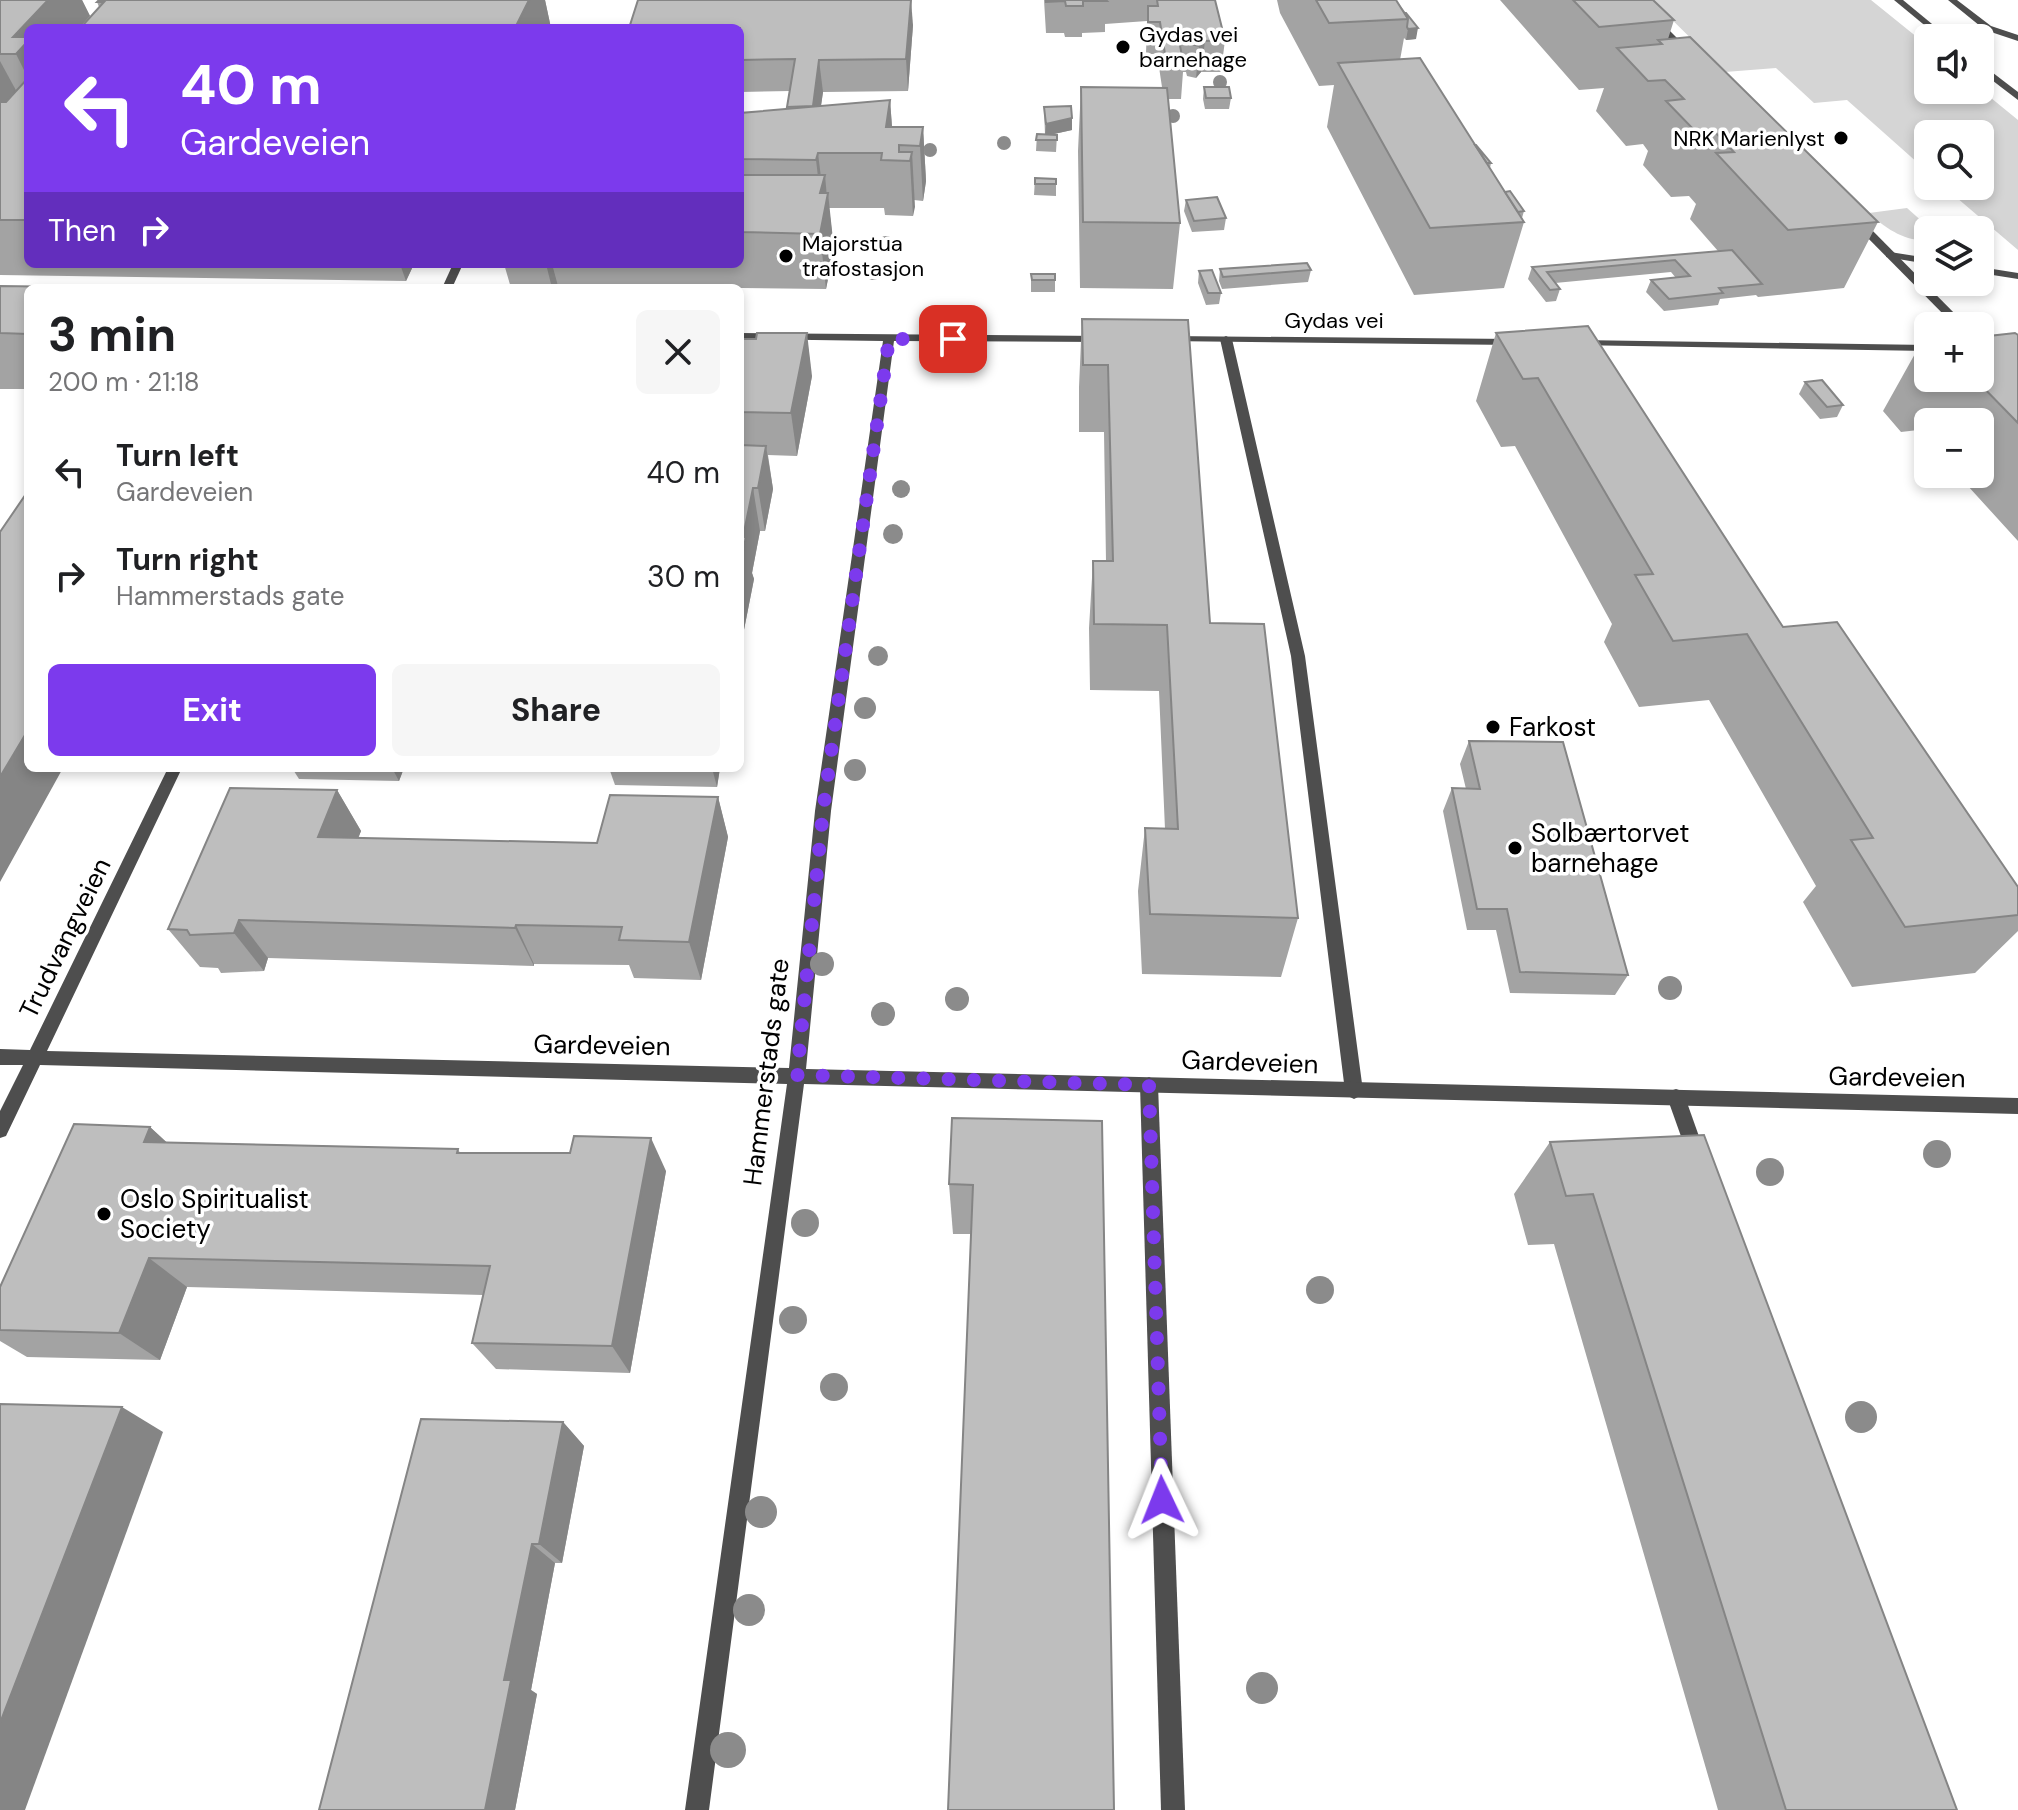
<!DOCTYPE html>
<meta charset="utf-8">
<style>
:root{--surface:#fff;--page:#f6f6f6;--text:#202124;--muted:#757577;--accent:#7c3aed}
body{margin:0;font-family:"DM Sans",sans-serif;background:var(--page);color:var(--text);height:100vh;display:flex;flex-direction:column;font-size:30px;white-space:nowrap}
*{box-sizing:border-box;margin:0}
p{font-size:26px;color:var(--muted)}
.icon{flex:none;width:44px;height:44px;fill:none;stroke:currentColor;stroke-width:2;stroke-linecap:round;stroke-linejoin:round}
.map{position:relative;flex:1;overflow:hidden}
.side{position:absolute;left:24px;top:284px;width:720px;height:488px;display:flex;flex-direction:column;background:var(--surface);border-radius:12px;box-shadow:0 4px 12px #0003}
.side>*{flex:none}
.hud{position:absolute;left:24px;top:24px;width:720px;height:244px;border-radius:12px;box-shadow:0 4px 12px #0003;background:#7c3aed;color:#fff;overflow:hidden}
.fabs{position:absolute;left:1914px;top:24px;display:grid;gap:16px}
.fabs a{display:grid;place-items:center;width:80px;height:80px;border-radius:12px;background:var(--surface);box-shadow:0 4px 12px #0003;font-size:40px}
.pin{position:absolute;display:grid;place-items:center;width:68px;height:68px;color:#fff;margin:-34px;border-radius:16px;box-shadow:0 4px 12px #0006}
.me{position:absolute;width:88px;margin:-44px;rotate:358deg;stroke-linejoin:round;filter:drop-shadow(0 0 6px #0008)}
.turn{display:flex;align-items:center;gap:28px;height:168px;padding:0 24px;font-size:36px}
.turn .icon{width:104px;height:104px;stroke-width:2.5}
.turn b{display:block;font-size:56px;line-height:68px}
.then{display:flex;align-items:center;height:76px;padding:0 24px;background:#0003;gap:16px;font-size:30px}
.round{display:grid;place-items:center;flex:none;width:84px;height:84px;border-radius:12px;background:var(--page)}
.summary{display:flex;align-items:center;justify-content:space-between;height:136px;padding:0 24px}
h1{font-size:48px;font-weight:700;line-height:60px}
.cta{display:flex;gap:16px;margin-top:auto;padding:16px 24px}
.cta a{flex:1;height:92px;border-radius:12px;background:var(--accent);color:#fff;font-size:32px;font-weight:700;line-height:92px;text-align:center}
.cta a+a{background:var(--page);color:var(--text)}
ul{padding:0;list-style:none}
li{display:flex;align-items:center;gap:24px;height:104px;padding:0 24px}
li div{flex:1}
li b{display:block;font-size:30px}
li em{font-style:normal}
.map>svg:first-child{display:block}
.green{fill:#d5d5d5}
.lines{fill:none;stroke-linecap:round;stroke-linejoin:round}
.service{fill:#4e4e4e;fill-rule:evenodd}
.minor{fill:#4e4e4e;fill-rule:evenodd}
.tertiary{fill:#4e4e4e;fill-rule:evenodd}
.tree{fill:#8b8b8b}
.wall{fill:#a3a3a3}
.shaded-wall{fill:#858585}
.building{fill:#bebebe;stroke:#858585;stroke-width:2}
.route{stroke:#7c3aed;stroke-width:14;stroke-dasharray:0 25.2}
.poi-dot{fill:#000;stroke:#fff;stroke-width:3}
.labels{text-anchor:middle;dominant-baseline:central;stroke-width:7;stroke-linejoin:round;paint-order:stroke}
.far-poi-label{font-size:22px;fill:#000;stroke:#fff;text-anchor:start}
.far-street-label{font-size:22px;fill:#000;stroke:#fff}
.poi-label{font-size:26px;fill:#000;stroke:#fff;text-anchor:start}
.street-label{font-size:26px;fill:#000;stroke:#fff}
</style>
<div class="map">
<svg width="2018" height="1810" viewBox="0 0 2018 1810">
<rect width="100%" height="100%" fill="#fff"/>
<!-- green -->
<g class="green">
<polygon points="1652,0 1871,0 1928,46 1928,90 1980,89 2018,120 2018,250 1943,186 1980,186 1980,134 1928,134 1928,172 1847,100 1814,103 1776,68 1725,72"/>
<path d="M 1907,208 L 1925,224 L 1928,240 C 1905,242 1885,228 1869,213 Z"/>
</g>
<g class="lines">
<!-- service -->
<g class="service">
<polygon points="1894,0 1903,0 1949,38 1940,38"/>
<polygon points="1948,0 1957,0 1991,26 2018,35 2018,41 1985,30"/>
<polygon points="1980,63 2018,92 2018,100 1980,71"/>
<polygon points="1890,252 1928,258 1928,264 1886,257 1886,253"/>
<polygon points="453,264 463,264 452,288 442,288"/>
<polygon points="1980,267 2018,273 2018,279 1980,273"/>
<polygon points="1226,336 1232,339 1305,656 1363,1091 1360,1096 1354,1099 1348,1096 1345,1091 1291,656 1220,339"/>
<polygon points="1149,1077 1155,1080 1158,1085 1185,1810 1161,1810 1140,1085 1143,1080"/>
<polygon points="1676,1089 1682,1091 1685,1097 1706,1156 1703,1162 1697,1164 1691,1162 1688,1156 1667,1097 1670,1091"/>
</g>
<!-- minor -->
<g class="minor">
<polygon points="740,333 1102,336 1108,339 1102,342 894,341 831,811 806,1069 2018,1098 2018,1114 804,1084 709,1810 685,1810 787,1084 40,1065 6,1136 0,1138 0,1111 23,1065 0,1065 0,1049 30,1050 168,768 182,768 47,1051 789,1068 815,811 883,341 740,339"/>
<polygon points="1170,336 1514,339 1520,342 1514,345 1166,341 1166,337"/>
<polygon points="1578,340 1928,345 1928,351 1574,345 1574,341"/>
</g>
<!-- tertiary -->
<g class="tertiary">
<polygon points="1630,0 1639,0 1691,52 1691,56 1685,56"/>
<polygon points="1858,219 1862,220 1967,326 1955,326 1854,224 1853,222"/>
</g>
</g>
<!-- trees -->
<g class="tree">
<circle cx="1220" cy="82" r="7"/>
<circle cx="1173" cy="116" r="7"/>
<circle cx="1004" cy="143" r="7"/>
<circle cx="930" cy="150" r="7"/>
<circle cx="886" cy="244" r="8"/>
<circle cx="873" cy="272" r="8"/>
<circle cx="901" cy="489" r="9"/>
<circle cx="893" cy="534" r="10"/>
<circle cx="878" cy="656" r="10"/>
<circle cx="865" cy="708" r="11"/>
<circle cx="855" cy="770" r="11"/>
<circle cx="822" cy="964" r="12"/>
<circle cx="1670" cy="988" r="12"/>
<circle cx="957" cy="999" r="12"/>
<circle cx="883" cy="1014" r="12"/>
<circle cx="1937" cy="1154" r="14"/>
<circle cx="1770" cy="1172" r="14"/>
<circle cx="805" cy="1223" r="14"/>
<circle cx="1320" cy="1290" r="14"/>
<circle cx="793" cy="1320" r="14"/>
<circle cx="834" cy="1387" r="14"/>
<circle cx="1861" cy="1417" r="16"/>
<circle cx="761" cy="1512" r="16"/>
<circle cx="749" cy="1610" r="16"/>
<circle cx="1262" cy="1688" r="16"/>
<circle cx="728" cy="1750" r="18"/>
</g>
<!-- wall -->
<g class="wall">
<polygon points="0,0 82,0 90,16 79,28 28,28 28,264 414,264 406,281 0,275"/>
<polygon points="545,0 551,28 85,28 83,25 99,7 97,2"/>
<polygon points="1044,0 1215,0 1225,40 1221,72 1201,72 1196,78 1187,76 1186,72 1183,72 1181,99 1168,99 1180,223 1173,289 1080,288 1078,151 1081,87 1162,87 1157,54 1146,54 1147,21 1105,24 1105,32 1082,33 1082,37 1065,37 1064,33 1046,33"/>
<polygon points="1277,0 1396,0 1406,13 1416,39 1406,40 1404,38 1400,60 1491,163 1490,168 1505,192 1524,211 1522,218 1524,222 1504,288 1414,295 1327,127 1334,85 1319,86 1280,13"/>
<polygon points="1500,0 1653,0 1674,20 1668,39 1878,222 1844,288 1758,297 1756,295 1720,299 1718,305 1664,311 1646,292 1651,280 1676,278 1671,272 1555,283 1560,289 1556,301 1546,302 1528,279 1532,267 1718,251 1690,219 1696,204 1689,196 1671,197 1643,165 1648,151 1643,144 1626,146 1596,111 1604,88 1579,90"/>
<polygon points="913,25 908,91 823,92 821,106 890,100 892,127 923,127 926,181 923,201 914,200 913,216 885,215 884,208 829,208 834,249 826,289 558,286 557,288 511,288 504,264 740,264 740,113 787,109 790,91 740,92 740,28"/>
<polygon points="1204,87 1231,98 1229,109 1205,109 1203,99"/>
<polygon points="1044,107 1072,130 1049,135 1057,135 1056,152 1036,151 1037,134 1045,135"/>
<polygon points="1035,178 1056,179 1056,196 1034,195"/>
<polygon points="1186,200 1226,218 1224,230 1192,232 1184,211"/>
<polygon points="1220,269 1311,270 1308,282 1222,289 1219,281"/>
<polygon points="1199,271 1221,293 1219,304 1206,305 1198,283"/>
<rect x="1031" y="274" width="24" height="18"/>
<polygon points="0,286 28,288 28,389 0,389"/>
<polygon points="1082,319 1188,320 1210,623 1298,918 1281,977 1142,974 1138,891 1145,828 1165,829 1159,691 1090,690 1089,628 1093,561 1106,561 1104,432 1079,432 1079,387"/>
<polygon points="1496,333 1783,627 2018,887 2018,931 1975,973 1852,987 1803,902 1816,886 1709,700 1639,707 1604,642 1612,624 1515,446 1501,447 1476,401"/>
<polygon points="2018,335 2018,541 1957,474 1980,474 1980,422 1928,422 1928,442 1918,430 1901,432 1883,411 1921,343 1928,342 1928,378 1980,378"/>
<polygon points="740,339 812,376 797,456 768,455 773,489 765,531 760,531 752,573 754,579 740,650"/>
<polygon points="1805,382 1843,405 1837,417 1820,419 1799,394"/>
<polygon points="1469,741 1628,975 1615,995 1510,993 1496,930 1467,930 1443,811 1452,788 1466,789 1460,764"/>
<polygon points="292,768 404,768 399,781 299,779"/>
<polygon points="609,768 720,768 717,787 615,785"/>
<polygon points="337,790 361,831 358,838 597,843 718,797 728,837 701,980 634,978 629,965 534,964 534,966 268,958 264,971 221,973 218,968 200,967 168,929"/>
<polygon points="1102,1121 971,1234 953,1234 949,1184"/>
<polygon points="150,1127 166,1142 458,1149 460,1153 666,1171 630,1373 496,1369 472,1343 483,1295 187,1287 160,1360 27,1357 0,1341 0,1287"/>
<polygon points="1704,1135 1957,1810 1718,1810 1554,1244 1528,1245 1514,1194 1550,1142"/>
<polygon points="563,1422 584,1446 562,1563 555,1563 531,1690 537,1694 515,1810 319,1810"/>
</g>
<!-- shaded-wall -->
<g class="shaded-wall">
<polygon points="48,0 82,0 90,16 79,28 28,28 28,78 16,54 13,37"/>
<polygon points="529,0 545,0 551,28 515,28"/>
<polygon points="911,0 913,25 908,91 906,59"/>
<polygon points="1418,28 1416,39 1406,40 1408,29"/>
<polygon points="1205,41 1201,72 1196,78 1199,46"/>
<polygon points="819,60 823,92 816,139 813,106"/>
<polygon points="0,61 18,94 0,107"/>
<polygon points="890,100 894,154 886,127"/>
<polygon points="1072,118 1072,130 1045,136 1046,124"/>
<polygon points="923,127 926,181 923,201 920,146"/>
<polygon points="912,152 915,207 913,216 910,161"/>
<polygon points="818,153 822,186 825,175 827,198 828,193 834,249 826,289 820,234 823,219 816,160"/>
<polygon points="400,264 414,264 406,281"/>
<polygon points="546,264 552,264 558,286 557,288 552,288"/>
<polygon points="807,333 812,376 797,456 791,413"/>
<polygon points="766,446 773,489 765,531 758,488"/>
<polygon points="753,488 760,531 752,573 754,579 740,650 740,564 743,537"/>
<polygon points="28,730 28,768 63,768 0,882 0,777"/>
<polygon points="392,768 404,768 399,781"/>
<polygon points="712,768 720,768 717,787"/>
<polygon points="337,790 361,831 343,877 318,837"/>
<polygon points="718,797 728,837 701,980 689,942"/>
<polygon points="239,920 268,958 264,971 234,933"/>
<polygon points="516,925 534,964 534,966 515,928"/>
<polygon points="150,1127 186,1160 144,1142"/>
<polygon points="651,1138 666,1171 630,1373 612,1346"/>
<polygon points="149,1258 187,1287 160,1360 119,1333"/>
<polygon points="122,1407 163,1432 25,1810 0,1810 0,1723"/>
<polygon points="563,1422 584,1446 562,1563 539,1544"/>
<polygon points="532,1544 555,1563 531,1690 537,1694 515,1810 485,1810 504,1680"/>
</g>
<!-- building -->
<g class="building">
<polygon points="0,0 48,0 13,37 28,37 28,41 16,54 0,54"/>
<polygon points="99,0 529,0 515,28 83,25 104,2 97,2"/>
<polygon points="638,0 911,0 906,59 819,60 813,106 787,107 795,59 740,60 740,28 599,28 599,26 630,25"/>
<polygon points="1046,0 1106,0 1107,1 1083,1 1083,6 1066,6 1065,1 1046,2"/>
<polygon points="1157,0 1215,0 1225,40 1205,41 1199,46 1190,44 1189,40 1179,40 1184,67 1167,67 1160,22 1148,22 1148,6 1158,6"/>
<polygon points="1316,0 1396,0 1408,19 1329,23"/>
<polygon points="1573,0 1653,0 1674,20 1599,27"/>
<polygon points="1405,13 1406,13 1418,28 1408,29 1407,27 1408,19"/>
<polygon points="1690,37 1878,222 1788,230 1716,153 1734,152 1714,131 1696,132 1666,101 1684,99 1665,80 1648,81 1617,48 1662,44 1658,40"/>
<polygon points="1420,58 1524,222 1430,228 1338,63"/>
<polygon points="28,78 28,220 0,220 0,102 6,102"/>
<polygon points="1081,87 1167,88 1180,223 1083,222"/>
<polygon points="1204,87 1229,87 1231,98 1206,98"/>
<polygon points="890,100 886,127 923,127 920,146 899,145 899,152 912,152 910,161 881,160 882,153 818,153 816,160 740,159 740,113"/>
<polygon points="1071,106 1072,118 1046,124 1044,107"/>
<polygon points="1037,134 1057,135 1057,140 1036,140"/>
<polygon points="1475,145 1476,145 1491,163 1487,163"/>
<polygon points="740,175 825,175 820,193 828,193 820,234 740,232"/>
<polygon points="1035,178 1056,179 1056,184 1035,184"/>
<polygon points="1510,191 1524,211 1518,212 1505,192"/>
<polygon points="1217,197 1226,218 1194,221 1186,200"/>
<polygon points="1732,250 1762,284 1719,288 1723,293 1669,299 1651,280 1690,276 1675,260 1547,272 1560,289 1550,290 1532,267"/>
<polygon points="1307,263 1311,270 1223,277 1220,269"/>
<polygon points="1212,270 1221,293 1208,293 1199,271"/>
<polygon points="1031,274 1055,274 1055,280 1032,280"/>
<polygon points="0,286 149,288 28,288 28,334 0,333"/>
<polygon points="1082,319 1188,320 1210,623 1264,624 1298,918 1150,914 1145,828 1178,829 1167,625 1094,624 1093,561 1113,561 1108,365 1083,365"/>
<polygon points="1588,326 1783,627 1837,622 2018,887 2018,915 1905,927 1851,840 1873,838 1747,634 1673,641 1635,575 1653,574 1538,378 1523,379 1496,333"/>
<polygon points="757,333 807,333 791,413 740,412 740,339 756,339"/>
<polygon points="2015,333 2018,335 2018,423 1974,378 1980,378 1980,337"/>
<polygon points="1928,342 1928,350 1921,343"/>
<polygon points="1822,380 1843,405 1827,407 1805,382"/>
<polygon points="740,445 766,446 758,488 753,488 743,537 746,537 740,564"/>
<polygon points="28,491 28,730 0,777 0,532"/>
<polygon points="1469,741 1563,742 1628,975 1520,972 1507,909 1477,909 1452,788 1480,789"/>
<polygon points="230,788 337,790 318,837 597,843 610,795 718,797 689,942 619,940 622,927 516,925 515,928 239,920 234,933 190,935 187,930 168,929"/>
<polygon points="952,1118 1102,1121 1114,1810 948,1810 973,1185 949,1184"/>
<polygon points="74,1124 150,1127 144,1142 458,1149 457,1153 570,1153 574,1136 651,1138 612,1346 472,1343 490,1266 319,1262 149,1258 119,1333 0,1330 0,1287"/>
<polygon points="1704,1135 1957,1810 1786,1810 1593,1194 1566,1196 1550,1142"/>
<polygon points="0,1404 122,1407 0,1723"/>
<polygon points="421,1419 563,1422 539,1544 532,1544 504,1680 511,1680 485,1810 319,1810"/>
</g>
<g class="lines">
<!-- route -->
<polyline class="route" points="953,339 889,339 823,811 797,1075 1149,1085 1162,1500"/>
</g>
<!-- markers -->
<g class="poi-dot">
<circle cx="1123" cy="47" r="8"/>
<circle cx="1841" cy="138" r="8"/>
<circle cx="786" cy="256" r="8"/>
<circle cx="1493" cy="727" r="8"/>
<circle cx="1515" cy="848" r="8"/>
<circle cx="104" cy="1214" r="8"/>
</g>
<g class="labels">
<!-- far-poi labels -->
<g class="far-poi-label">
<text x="1139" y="34">Gydas vei<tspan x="1139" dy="25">barnehage</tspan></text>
<text x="1825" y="138" text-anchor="end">NRK Marienlyst</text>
<text x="802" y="243">Majorstua<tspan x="802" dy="25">trafostasjon</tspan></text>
</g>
<!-- far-street labels -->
<g class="far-street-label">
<text x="1334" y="320">Gydas vei</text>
</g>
<!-- poi labels -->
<g class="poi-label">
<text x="1509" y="727">Farkost</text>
<text x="1531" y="833">Solbærtorvet<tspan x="1531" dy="30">barnehage</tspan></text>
<text x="120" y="1199">Oslo Spiritualist<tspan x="120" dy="30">Society</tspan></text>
</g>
<!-- street labels -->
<g class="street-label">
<text transform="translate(65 938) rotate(-64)">Trudvangveien</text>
<text transform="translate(602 1045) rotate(1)">Gardeveien</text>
<text transform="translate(1250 1062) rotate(2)">Gardeveien</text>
<text transform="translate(766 1072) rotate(-83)">Hammerstads gate</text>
<text transform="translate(1897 1077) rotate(1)">Gardeveien</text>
</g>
</g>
</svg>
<div class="fabs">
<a><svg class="icon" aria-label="sound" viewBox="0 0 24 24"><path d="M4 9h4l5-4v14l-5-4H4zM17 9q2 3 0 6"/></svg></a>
<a><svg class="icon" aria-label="search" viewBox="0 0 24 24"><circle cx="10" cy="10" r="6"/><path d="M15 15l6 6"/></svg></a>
<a><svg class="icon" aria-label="layers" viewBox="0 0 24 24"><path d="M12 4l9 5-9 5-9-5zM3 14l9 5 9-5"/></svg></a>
<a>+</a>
<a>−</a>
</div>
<div class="pin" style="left:953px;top:339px;background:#d93025"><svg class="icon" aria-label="arrive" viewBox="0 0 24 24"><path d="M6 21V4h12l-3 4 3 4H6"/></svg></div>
<svg class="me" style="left:1162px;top:1500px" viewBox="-20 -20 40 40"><path d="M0-17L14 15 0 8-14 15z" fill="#7c3aed" stroke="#fff" stroke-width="4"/></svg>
<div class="hud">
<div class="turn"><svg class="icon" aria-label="left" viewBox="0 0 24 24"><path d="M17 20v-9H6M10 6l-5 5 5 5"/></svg><div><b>40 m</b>Gardeveien</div></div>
<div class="then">Then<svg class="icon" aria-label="right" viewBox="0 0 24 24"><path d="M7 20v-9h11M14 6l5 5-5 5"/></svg></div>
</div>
<section class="side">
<div class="summary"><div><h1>3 min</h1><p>200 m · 21:18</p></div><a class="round"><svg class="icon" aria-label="close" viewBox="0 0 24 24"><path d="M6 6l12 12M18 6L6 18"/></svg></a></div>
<ul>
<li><svg class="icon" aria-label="left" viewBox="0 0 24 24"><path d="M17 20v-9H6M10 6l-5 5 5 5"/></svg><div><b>Turn left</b><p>Gardeveien</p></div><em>40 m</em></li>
<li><svg class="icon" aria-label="right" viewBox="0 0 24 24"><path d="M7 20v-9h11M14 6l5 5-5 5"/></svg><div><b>Turn right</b><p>Hammerstads gate</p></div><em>30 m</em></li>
</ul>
<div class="cta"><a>Exit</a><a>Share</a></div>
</section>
</div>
